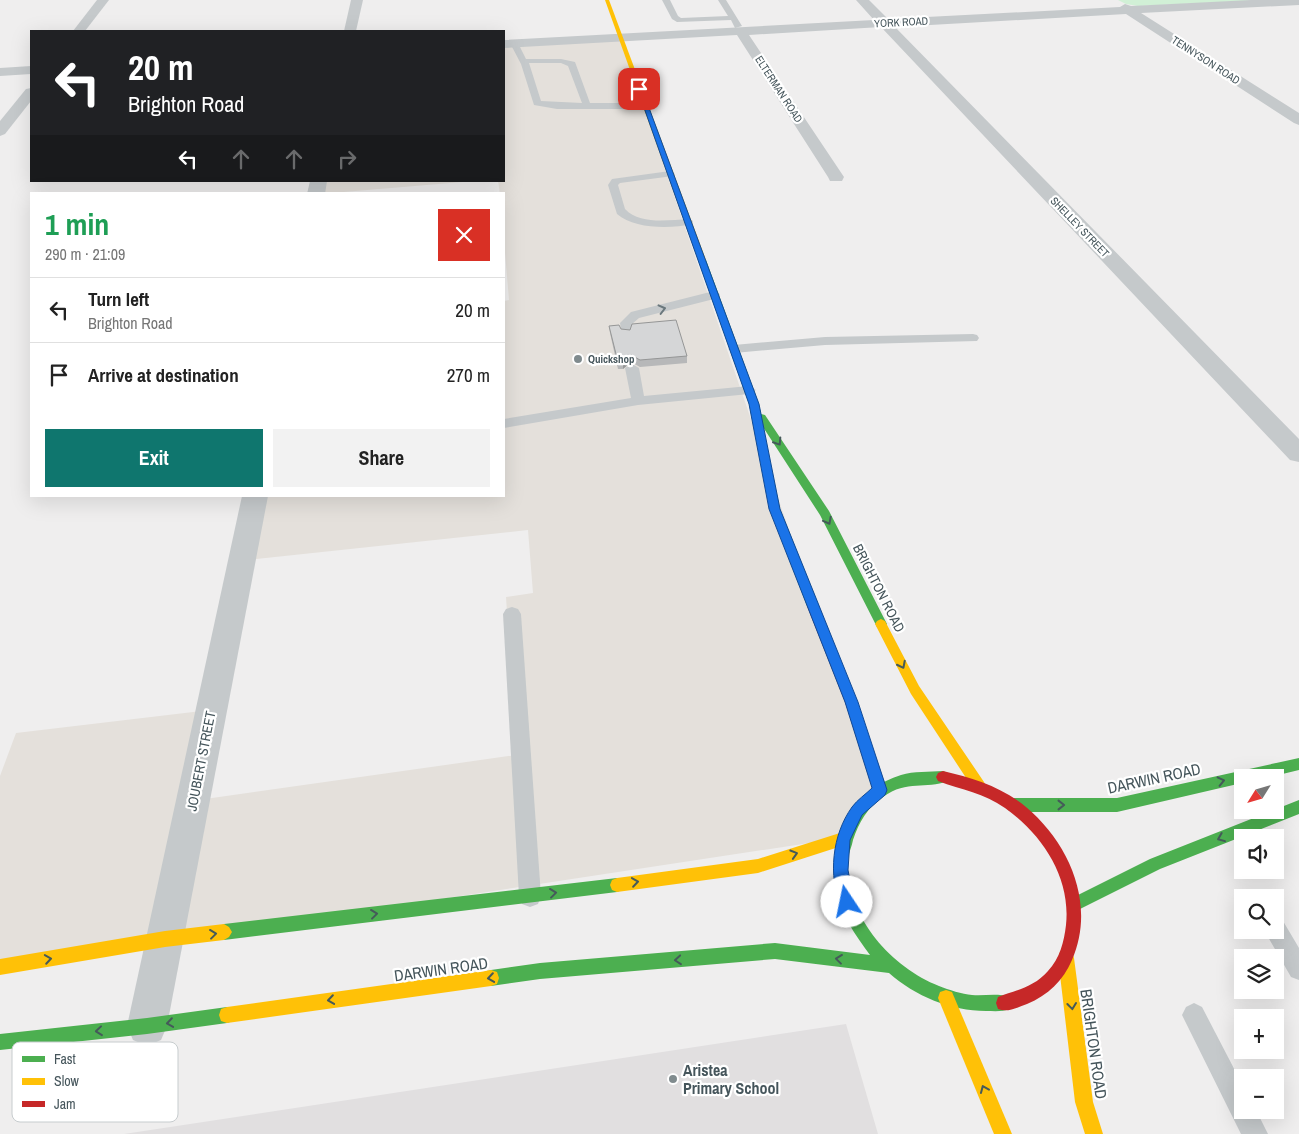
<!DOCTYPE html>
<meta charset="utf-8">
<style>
:root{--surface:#fff;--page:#f2f2f2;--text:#222;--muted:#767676;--line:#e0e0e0;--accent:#0f766e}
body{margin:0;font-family:"Archivo Narrow",sans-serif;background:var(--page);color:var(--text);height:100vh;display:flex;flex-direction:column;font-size:19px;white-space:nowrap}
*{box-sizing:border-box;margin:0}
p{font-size:16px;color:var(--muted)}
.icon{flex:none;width:28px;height:28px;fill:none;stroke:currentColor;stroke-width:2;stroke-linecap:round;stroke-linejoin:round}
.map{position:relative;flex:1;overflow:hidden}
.panel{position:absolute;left:30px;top:192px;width:475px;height:305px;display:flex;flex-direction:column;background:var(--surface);border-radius:0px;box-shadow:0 5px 20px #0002}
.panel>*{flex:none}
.guide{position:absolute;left:30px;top:30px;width:475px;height:152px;border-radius:0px;box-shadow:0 5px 20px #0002;background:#202124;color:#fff;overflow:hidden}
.needle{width:32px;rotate:233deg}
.tools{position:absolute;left:1234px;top:769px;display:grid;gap:10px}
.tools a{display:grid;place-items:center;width:50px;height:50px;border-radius:0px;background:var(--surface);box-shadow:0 5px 20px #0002;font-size:25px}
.pin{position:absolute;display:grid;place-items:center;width:42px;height:42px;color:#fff;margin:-21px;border-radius:10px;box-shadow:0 2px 8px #0006}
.me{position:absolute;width:55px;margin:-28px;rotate:349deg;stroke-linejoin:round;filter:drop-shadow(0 0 4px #0008)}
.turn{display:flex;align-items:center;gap:18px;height:105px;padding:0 15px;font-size:22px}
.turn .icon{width:65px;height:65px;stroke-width:2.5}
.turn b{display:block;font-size:35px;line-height:42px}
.lanes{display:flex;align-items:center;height:48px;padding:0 15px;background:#0003;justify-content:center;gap:25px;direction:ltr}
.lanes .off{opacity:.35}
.round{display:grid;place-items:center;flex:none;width:52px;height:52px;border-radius:0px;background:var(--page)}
.summary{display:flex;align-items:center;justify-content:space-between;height:85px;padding:0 15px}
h1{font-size:30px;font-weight:700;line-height:38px;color:#1e9e55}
.primary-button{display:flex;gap:10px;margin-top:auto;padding:10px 15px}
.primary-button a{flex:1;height:58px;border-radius:0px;background:var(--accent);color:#fff;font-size:20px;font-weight:700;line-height:58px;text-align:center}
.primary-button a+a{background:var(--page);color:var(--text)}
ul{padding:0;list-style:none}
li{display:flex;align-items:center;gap:15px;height:65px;padding:0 15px;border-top:1px solid var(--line)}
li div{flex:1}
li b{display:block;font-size:19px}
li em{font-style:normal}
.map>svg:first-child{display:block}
.commercial{fill:#e4e0db}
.education{fill:#e1dfe0}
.green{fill:#d1f0d6}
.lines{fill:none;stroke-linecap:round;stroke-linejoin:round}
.lane{fill:#c5c9cb;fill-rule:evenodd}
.street{fill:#c5c9cb;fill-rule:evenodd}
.fast{fill:#4caf50;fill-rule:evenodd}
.slow{fill:#ffc107;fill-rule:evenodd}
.jam{fill:#c62828;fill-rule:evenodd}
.wall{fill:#b7b8b9}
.shaded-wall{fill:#959696}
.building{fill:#d5d6d7;stroke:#959696}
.oneway{stroke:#6b787d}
.oneway2{stroke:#455a5a}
.route{fill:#1a73e8;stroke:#114b97}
.poi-dot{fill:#808b8e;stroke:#fff;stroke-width:2}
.labels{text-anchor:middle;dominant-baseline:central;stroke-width:4.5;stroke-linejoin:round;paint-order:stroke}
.far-street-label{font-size:11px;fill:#45555b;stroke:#fff}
.far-poi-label{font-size:11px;font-weight:bold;fill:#45555b;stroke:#fff;text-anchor:start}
.street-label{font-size:14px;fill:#45555b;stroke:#fff}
.near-street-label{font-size:16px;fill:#45555b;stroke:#fff}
.near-poi-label{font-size:16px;font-weight:bold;fill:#45555b;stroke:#fff;text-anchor:start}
.key{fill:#fff;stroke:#c7ccce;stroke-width:1}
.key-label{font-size:14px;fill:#45555b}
</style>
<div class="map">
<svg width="1299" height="1134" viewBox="0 0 1299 1134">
<rect width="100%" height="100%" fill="#efeeee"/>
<!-- commercial -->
<g class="commercial">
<polygon points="620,38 878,789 842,838 0,966 0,776 16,733 210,710 191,801 516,755 506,597 533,593 528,530 246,560 259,496 504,496 504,301 509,300 504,241 504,194 500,194 498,181 504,181 504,44"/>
<polygon points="322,181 474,181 320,194"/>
</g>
<!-- education -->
<polygon class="education" points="846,1024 878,1134 124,1134"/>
<!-- green -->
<polygon class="green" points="1118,0 1266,0 1138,6 1126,4"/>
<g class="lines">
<!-- lane -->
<g class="lane">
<polygon points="662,0 670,0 678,16 681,18 728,16 718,0 726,0 742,26 735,28 731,20 677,22 672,19"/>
<path d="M 511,41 L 517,41 L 526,59 L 561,59 L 575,62 L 590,103 L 646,103 L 650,106 L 646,109 L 557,109 L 534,105 L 521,64 L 510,43 ZM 529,63 L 561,63 L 568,66 L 582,103 L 541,101 Z"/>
<path d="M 670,171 L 675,174 L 673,176 L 620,183 L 618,185 L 625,209 C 640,225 669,220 688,219 L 692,220 L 693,222 L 692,224 C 670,229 634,229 617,214 L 608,185 L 612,179 Z"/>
<polygon points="714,291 718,292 720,295 718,298 639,318 632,324 630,335 622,335 620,323 631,312"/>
<polygon points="973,334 977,335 979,338 977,341 825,345 734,353 728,349 734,345 825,337"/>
<polygon points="632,364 639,368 644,396 749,386 756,390 749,394 638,405 504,428 504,419 631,398 625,368"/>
<polygon points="512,607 518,609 521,614 541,896 538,904 530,907 522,904 519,896 503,614 506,609"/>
<polygon points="1275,918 1283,921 1299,948 1299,980 1291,977 1264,930 1275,930"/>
<polygon points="1194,1003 1202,1007 1242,1084 1242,1110 1256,1110 1268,1134 1241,1134 1182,1015 1186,1007"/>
</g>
<!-- street -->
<g class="street">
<polygon points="97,0 109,0 85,31 73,31"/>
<polygon points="351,0 363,0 356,31 344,31"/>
<polygon points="856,0 869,0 888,19 1120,7 1125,4 1131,6 1251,0 1299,0 1299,5 1141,13 1299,113 1299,125 1294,123 1126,14 895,27 1299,439 1299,462 1290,460 881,27 749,35 844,177 842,181 830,181 828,177 737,35 504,48 504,40 874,20"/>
<polygon points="31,66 31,74 0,76 0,68"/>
<polygon points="31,88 31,101 5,134 0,136 0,121 26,89"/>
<polygon points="310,181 327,181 325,194 307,194"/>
<polygon points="242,496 268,496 167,1026 161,1040 147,1046 133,1040 127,1026"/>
</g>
<!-- fast -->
<g class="fast">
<polygon points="699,258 706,260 759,404 761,414 765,415 829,511 887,624 885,627 877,627 820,515 763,427 780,509 819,606 817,609 809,609 807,606 770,509 749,404 698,260"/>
<polygon points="1299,758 1299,770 1266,778 1242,778 1242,783 1117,812 1013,812 1008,810 1006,805 1008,800 1013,798 1117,798"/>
<path d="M 943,771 L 948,773 L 950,777 L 948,781 C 925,790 908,779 883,797 C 867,808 859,822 853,840 C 852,846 849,852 848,858 C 843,913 890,967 939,986 C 949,990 962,994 972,995 C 985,996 998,993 1010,997 L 1012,1003 L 1010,1009 C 1002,1012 994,1011 986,1011 C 951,1011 915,996 889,973 L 775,959 L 540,979 L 491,986 L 485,984 L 483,978 L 485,972 L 491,970 L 540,963 L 775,943 L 870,955 C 856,936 841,915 836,891 C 826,841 852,790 901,775 C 914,771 929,772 943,771 Z"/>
<polygon points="1299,800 1299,814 1160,869 1080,909 1075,912 1070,909 1067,904 1070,899 1150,859"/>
<polygon points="617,878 622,880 624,885 622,890 617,892 224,940 219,937 216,932 219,927 224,924"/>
<polygon points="227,1007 233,1009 235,1015 233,1021 227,1023 147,1034 0,1050 0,1034 147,1018"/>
</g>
<!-- slow -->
<g class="slow">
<polygon points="605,0 609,0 706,260 705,262 698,260"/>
<polygon points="881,619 885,621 919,686 984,782 986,786 984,790 979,792 974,790 911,694 875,624 877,621"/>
<polygon points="843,832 848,834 850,839 848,844 758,873 617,892 612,890 610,885 612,880 617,878 758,859"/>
<polygon points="224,924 229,927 232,932 229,937 224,940 165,947 0,975 0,959 165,931"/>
<polygon points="1066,950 1072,952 1074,958 1093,1102 1103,1134 1085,1134 1075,1102 1058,958 1060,952"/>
<polygon points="491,970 497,972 499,978 497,984 491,986 227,1023 221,1021 219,1015 221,1009 227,1007"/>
<polygon points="946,990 952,992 1012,1134 994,1134 938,998 940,992"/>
</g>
<!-- jam -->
<g class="jam">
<polygon points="813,601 817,603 819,606 857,702 887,790 885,794 880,796 875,794 873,790 845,702 807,606 809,603"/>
<path d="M 943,771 C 973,778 1002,787 1026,807 C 1070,844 1096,905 1072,960 C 1063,981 1048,995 1027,1004 C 1018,1007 1008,1013 998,1009 L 996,1003 L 998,997 C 1017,990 1034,987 1048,971 C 1060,958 1064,942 1066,925 C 1071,878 1043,835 1005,808 C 984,793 962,790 938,781 L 936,777 L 938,773 Z"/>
</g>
</g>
<!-- wall -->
<polygon class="wall" points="609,326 621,329 630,330 687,356 687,363 640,367 631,362 623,369 618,369 610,333"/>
<!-- shaded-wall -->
<polygon class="shaded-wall" points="631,355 631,362 623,369 623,362"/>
<!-- building -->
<polygon class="building" points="676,320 687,356 640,360 631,355 623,362 618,362 609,326 619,325 621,329 630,330 632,324"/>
<!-- one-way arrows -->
<defs><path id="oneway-chevron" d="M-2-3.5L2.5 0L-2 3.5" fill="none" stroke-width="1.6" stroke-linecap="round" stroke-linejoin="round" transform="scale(1.25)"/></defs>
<use class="oneway" href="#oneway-chevron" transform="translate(662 309) rotate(-14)"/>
<g class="oneway2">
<use href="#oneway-chevron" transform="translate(778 442) rotate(57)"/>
<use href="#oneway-chevron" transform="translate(828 521) rotate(62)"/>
<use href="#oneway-chevron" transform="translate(902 665) rotate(63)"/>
<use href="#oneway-chevron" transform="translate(1221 781) rotate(-13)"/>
<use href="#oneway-chevron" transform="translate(1061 805)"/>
<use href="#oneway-chevron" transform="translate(1221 838) rotate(158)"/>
<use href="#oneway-chevron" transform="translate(794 854) rotate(-17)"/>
<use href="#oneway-chevron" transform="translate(635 882) rotate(-8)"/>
<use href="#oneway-chevron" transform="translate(553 893) rotate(-7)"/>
<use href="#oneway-chevron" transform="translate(374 914) rotate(-7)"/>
<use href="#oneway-chevron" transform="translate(213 934) rotate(-7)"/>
<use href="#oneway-chevron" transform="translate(48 959) rotate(-9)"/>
<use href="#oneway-chevron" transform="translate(839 959) rotate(-173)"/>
<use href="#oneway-chevron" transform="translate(678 960) rotate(175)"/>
<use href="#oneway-chevron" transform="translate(491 978) rotate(172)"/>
<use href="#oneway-chevron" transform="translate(331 1000) rotate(172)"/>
<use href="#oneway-chevron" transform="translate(1072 1006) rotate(83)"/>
<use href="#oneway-chevron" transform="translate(170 1023) rotate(172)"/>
<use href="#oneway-chevron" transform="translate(99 1031) rotate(174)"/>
<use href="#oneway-chevron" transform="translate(984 1089) rotate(-113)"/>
</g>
<!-- route -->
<path class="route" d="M 637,88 L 642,89 L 759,404 L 780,509 L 858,702 L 887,790 L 885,795 L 862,815 L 850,840 L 848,870 L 854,902 L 852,908 L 847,910 L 841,908 C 828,875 832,835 852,807 C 857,800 866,794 872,788 L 845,702 L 769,509 L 749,404 Z"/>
<!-- markers -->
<g class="poi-dot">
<circle cx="578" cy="359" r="5"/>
<circle cx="673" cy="1079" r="5"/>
</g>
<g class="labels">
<!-- far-street labels -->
<g class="far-street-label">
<text transform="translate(901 22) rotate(-3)">YORK ROAD</text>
<text transform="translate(1206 60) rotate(33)">TENNYSON ROAD</text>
<text transform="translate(779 89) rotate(57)">ELTERMAN ROAD</text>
<text transform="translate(1080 227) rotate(46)">SHELLEY STREET</text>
</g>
<!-- far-poi labels -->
<g class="far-poi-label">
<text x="588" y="359">Quickshop</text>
</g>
<!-- street labels -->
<g class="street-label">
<text transform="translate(879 588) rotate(63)">BRIGHTON ROAD</text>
<text transform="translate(201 761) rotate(-79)">JOUBERT STREET</text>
</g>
<!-- near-street labels -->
<g class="near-street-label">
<text transform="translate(1154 778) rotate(-12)">DARWIN ROAD</text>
<text transform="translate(441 969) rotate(-8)">DARWIN ROAD</text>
<text transform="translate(1094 1044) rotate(82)">BRIGHTON ROAD</text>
</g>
<!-- near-poi labels -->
<g class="near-poi-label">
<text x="683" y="1070">Aristea<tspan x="683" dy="18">Primary School</tspan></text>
</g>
</g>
<!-- legend -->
<rect x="12" y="1042" width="166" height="80" rx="8" class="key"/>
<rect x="22" y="1056" width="23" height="6" fill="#4caf50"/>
<rect x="22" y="1078" width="23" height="7" fill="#ffc107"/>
<rect x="22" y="1101" width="23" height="6" fill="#c62828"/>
<g class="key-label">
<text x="54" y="1064">Fast</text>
<text x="54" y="1086">Slow</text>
<text x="54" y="1109">Jam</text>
</g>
</svg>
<div class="tools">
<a><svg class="needle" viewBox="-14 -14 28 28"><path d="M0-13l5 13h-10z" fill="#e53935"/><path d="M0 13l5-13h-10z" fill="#767676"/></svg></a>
<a><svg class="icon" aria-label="sound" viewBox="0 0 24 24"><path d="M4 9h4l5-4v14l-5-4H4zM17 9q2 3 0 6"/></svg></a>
<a><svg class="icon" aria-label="search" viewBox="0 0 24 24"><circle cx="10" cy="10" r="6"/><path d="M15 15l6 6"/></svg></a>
<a><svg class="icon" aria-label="layers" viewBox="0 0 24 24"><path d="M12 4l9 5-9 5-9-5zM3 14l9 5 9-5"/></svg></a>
<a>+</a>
<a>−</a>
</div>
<div class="pin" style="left:639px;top:89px;background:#d93025"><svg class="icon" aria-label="arrive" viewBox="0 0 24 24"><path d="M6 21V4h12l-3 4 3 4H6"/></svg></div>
<svg class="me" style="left:847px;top:902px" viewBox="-20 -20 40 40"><circle r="19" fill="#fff"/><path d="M0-13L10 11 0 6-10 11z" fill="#1a73e8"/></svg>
<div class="guide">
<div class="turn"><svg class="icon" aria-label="left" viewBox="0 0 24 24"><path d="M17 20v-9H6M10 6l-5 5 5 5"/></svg><div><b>20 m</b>Brighton Road</div></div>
<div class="lanes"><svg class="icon" aria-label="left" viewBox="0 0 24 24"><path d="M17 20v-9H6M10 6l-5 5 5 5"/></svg><svg class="icon off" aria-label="ahead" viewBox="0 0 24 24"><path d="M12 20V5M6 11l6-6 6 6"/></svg><svg class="icon off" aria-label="ahead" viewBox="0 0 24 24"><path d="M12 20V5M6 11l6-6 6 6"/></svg><svg class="icon off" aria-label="right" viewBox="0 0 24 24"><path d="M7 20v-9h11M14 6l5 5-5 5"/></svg></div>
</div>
<section class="panel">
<div class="summary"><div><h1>1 min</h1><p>290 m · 21:09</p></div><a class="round" style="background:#d93025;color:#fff"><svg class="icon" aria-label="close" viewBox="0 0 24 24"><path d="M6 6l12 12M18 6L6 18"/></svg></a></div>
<ul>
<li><svg class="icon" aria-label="left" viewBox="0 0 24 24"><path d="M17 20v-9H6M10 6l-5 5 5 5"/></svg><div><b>Turn left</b><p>Brighton Road</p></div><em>20 m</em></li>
<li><svg class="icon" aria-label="arrive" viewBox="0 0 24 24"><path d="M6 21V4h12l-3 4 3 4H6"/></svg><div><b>Arrive at destination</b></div><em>270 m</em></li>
</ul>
<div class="primary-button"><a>Exit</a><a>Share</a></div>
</section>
</div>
